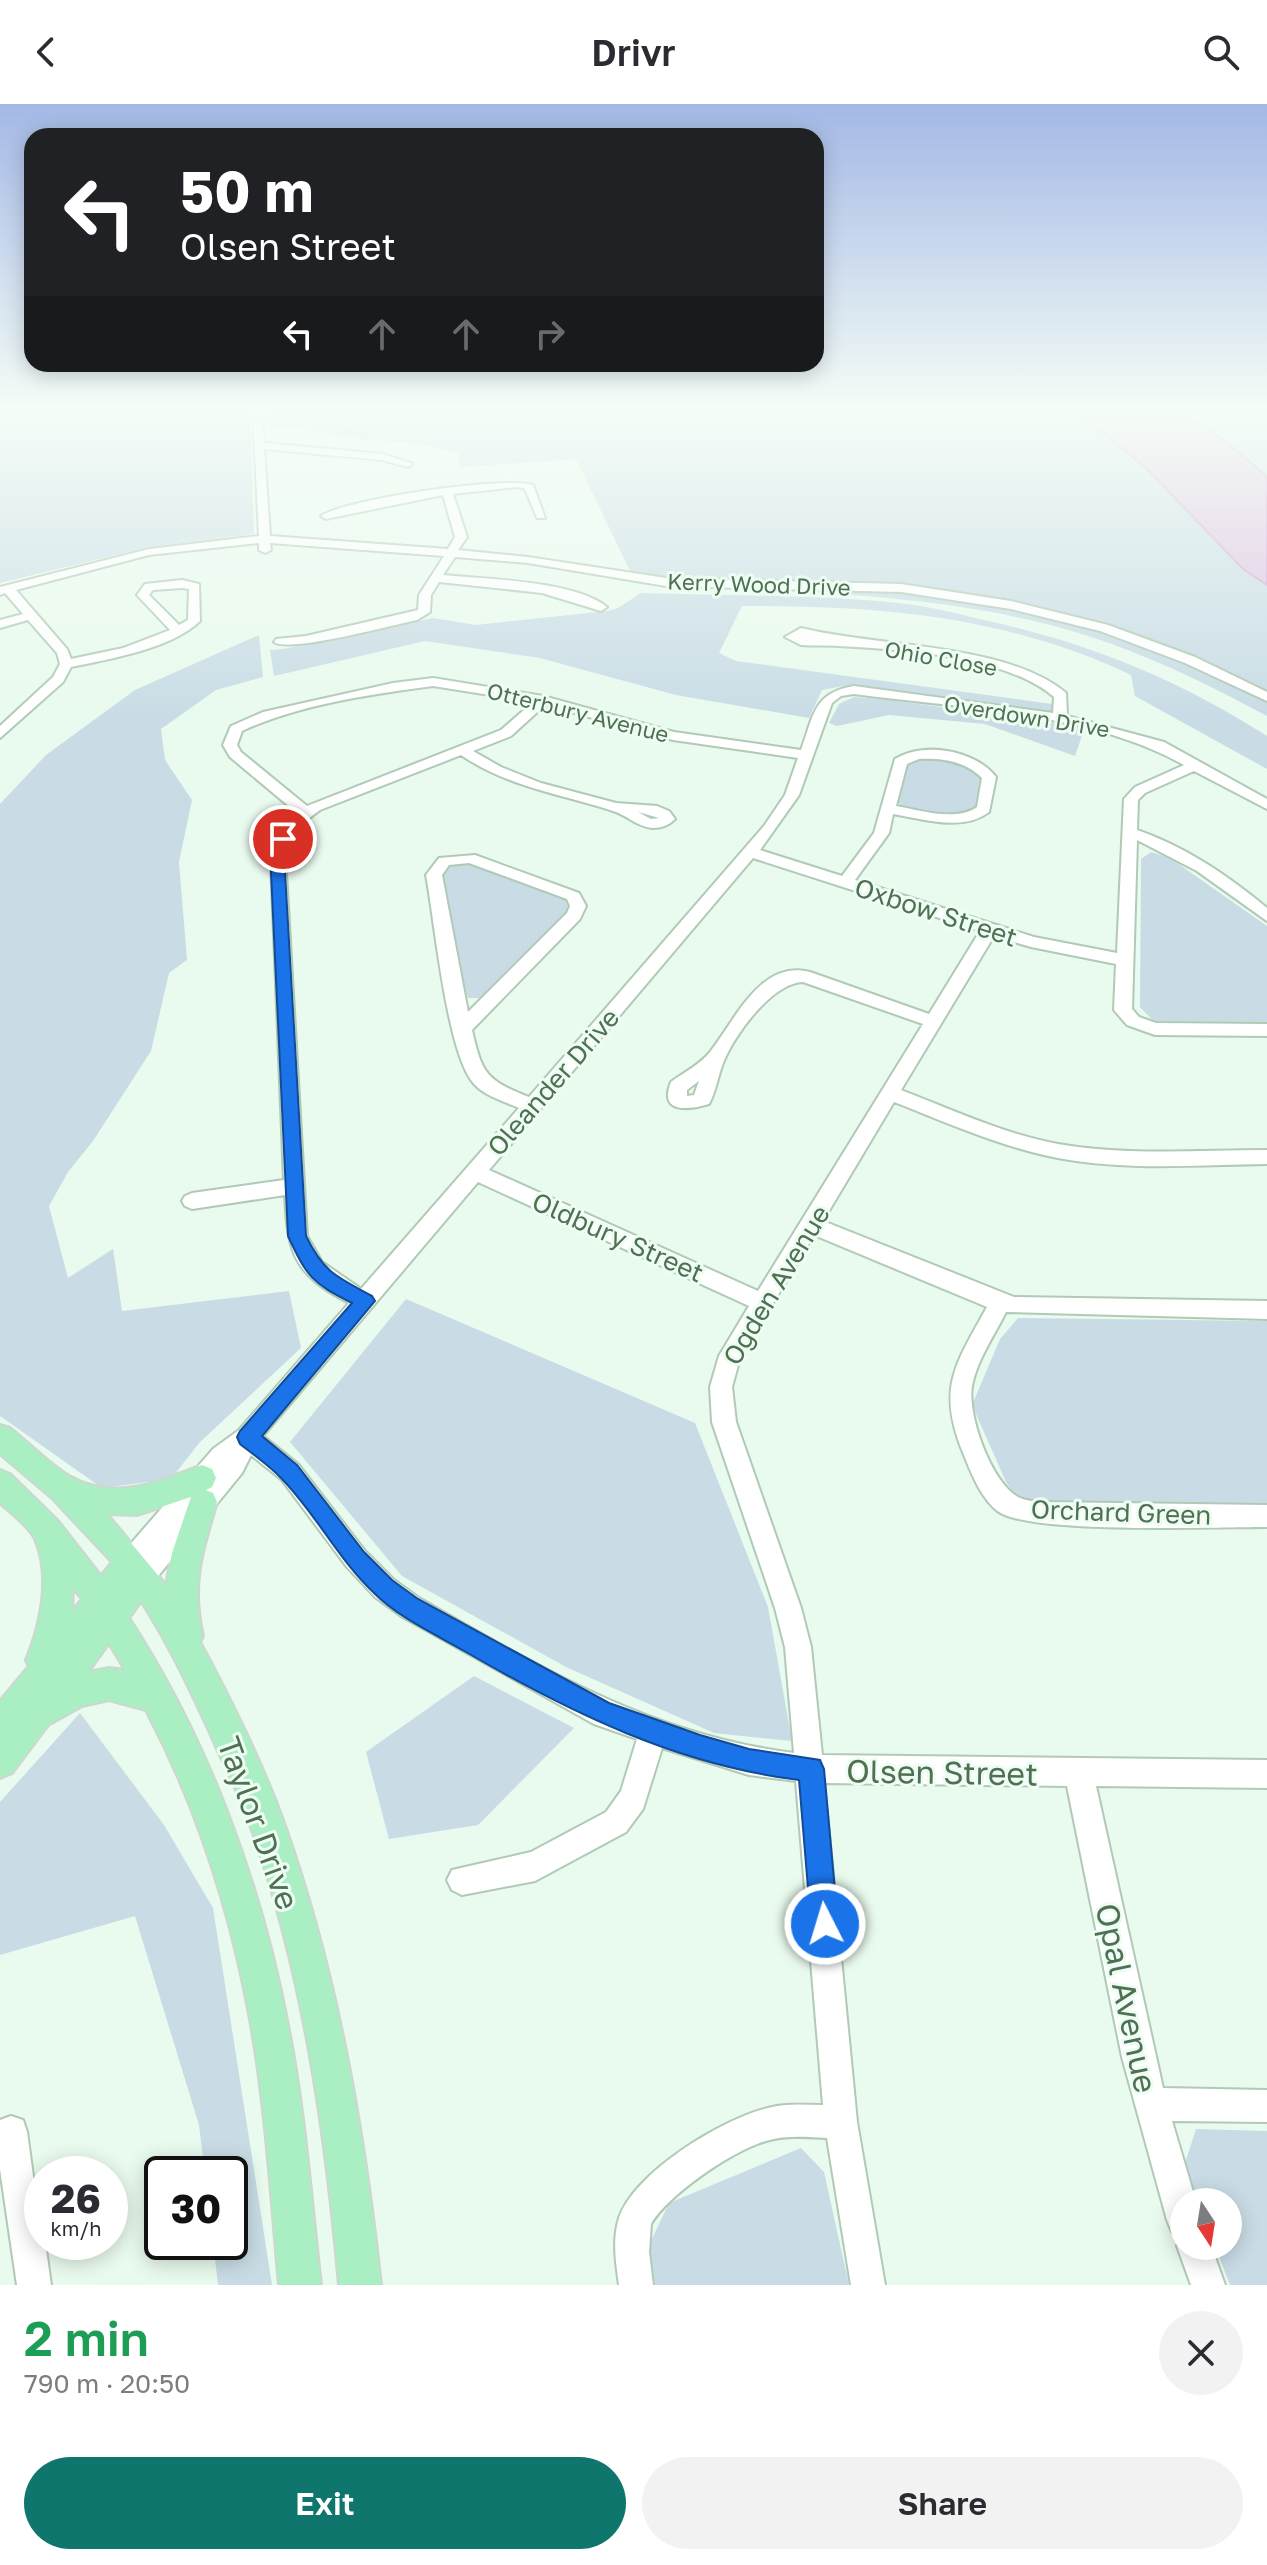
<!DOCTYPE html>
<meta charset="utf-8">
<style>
:root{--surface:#fff;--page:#f2f2f3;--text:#2b2b33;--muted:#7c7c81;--accent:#0f766e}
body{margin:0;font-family:"Golos Text",sans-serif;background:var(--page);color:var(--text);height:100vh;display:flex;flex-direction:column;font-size:30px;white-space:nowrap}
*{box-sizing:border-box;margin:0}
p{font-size:26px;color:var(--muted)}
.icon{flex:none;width:44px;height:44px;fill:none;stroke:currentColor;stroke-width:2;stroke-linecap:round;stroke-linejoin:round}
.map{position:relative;height:2181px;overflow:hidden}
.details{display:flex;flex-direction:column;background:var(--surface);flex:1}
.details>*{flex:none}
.guide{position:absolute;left:24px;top:24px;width:800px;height:244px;border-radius:24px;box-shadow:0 4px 20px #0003;background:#202124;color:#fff;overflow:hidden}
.needle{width:52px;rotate:168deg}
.tools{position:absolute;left:1170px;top:2084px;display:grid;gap:16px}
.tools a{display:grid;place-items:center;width:72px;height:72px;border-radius:50%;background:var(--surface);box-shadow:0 4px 20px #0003;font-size:40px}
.speed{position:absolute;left:24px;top:2052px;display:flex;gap:16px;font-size:40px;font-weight:700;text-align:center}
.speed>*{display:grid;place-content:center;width:104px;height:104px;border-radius:50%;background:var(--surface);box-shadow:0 4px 20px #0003;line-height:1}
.speed small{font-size:20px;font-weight:400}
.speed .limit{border:4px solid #111;border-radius:12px;background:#fff;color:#111}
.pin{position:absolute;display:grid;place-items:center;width:68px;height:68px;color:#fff;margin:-34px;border:4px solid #fff;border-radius:50%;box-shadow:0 2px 8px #0007}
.me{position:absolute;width:88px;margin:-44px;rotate:355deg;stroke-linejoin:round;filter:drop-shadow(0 0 6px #0008)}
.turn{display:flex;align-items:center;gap:28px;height:168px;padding:0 24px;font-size:36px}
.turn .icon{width:104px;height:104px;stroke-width:2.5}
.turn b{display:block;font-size:56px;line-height:68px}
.lanes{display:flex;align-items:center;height:76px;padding:0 24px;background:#0003;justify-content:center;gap:40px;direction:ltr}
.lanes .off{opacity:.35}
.round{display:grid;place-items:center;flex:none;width:84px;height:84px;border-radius:42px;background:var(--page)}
.headline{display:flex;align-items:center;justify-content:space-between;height:136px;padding:0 24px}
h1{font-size:48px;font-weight:600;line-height:60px;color:#1e9e55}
.primary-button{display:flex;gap:16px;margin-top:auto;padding:16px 24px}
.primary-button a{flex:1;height:92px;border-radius:48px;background:var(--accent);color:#fff;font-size:32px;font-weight:600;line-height:92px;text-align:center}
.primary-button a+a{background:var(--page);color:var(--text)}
header{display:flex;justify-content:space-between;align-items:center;height:104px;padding:0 24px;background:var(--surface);font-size:36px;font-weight:600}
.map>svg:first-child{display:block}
.green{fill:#c9dce5}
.water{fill:#ddbfe1;stroke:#cca7d1;stroke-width:2}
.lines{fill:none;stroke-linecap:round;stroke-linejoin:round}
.stream{stroke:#cca7d1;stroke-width:2}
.minor-casing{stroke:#b0cab5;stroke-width:4}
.major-casing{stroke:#ced7cf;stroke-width:4}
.minor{fill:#fff;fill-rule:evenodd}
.major{fill:#aaefc3;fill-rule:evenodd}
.route{fill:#1a73e8;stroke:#114b97;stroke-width:2}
.labels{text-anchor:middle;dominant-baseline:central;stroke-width:6;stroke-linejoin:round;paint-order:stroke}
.far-street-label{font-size:22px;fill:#507053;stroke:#eefdf3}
.street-label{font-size:26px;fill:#507053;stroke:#eefdf3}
.near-street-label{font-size:32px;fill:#507053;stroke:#eefdf3}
</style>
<header><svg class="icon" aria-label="back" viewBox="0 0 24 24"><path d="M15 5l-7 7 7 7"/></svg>Drivr<svg class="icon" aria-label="search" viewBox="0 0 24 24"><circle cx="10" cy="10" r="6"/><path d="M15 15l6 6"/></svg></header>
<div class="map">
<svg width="1267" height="2181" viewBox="0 0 1267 2181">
<rect width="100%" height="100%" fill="#e9faee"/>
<!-- green -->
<g class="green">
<polygon points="0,308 250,308 254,430 148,443 0,479"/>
<path d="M 267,308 L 1068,308 L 1104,330 L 1146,364 L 1243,465 L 1267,481 L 1267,587 L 1196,554 L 1109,523 L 901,481 L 666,475 L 632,471 L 576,355 L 459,363 L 459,350 C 422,337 386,338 348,334 C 321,330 296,320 268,323 Z"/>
<polygon points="1177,308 1267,308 1267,373 1207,325"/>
<path d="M 675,480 L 901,484 L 1011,501 L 1104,524 L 1267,593 L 1267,612 C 1204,578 1140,547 1072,527 C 944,490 811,488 679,484 Z"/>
<path d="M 641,489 C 732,492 825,490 915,501 C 941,505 967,512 993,518 C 1094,541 1179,576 1267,632 L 1267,665 L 1135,592 L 1131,571 C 1004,511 880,502 742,502 L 719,549 L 736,557 L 1052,600 L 1052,610 L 843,582 L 822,586 L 809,614 L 676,591 L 540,554 L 425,537 L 274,572 L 270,546 L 283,545 L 433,514 L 476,521 L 607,507 L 618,504 Z"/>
<polygon points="259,531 263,573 216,586 161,625 165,656 192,696 179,758 187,856 169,869 151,947 93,1037 68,1068 49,1102 68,1174 113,1145 122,1207 289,1187 301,1244 200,1338 171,1375 102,1384 0,1312 0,700 46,651 135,586"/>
<polygon points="854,593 883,595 1085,623 1075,652 985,620 889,611 837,622 829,619 839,600"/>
<polygon points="921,653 972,662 981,671 976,706 965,711 903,704 896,696 908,660"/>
<polygon points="1151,748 1170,754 1267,822 1267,921 1157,921 1140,903 1141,755"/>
<polygon points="453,759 466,759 565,795 572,804 483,894 468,894 464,886 442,766"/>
<polygon points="406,1195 695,1319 768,1503 792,1637 714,1629 566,1563 402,1472 290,1338"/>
<polygon points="1018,1214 1267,1217 1267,1400 1023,1402 1006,1378 972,1301 1000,1235"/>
<polygon points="474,1572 574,1624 478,1721 389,1735 366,1648"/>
<polygon points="80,1609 164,1721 213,1804 272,2181 218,2181 213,2138 230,2138 230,2070 205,2070 199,2021 135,1812 0,1851 0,1698"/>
<polygon points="1196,2025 1267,2027 1267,2181 1230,2181 1215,2142 1228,2142 1228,2098 1198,2098 1184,2062"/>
<polygon points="801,2044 824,2068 849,2181 655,2181 649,2141 669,2099"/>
</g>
<!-- water -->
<path class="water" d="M 1068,308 C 1097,307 1148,303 1175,308 C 1196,311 1250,357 1267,373 L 1267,481 L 1243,465 L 1146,364 L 1104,330 Z"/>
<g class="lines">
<!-- stream -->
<polyline class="stream" points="345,327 364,331"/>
<!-- minor casing -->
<g class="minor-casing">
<g id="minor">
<path d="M 253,308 L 262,308 L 264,339 L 383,350 L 413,360 L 408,363 L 382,356 L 264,345 L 270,432 L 448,445 L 455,433 L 443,391 L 326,415 L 321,412 C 347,395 502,372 533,381 L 545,414 L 537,414 L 525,385 L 518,383 L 453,390 L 467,433 L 458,446 L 528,453 L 666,474 L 901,480 L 1011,497 L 1108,521 L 1195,553 L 1267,588 L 1267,597 L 1185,559 L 1100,527 L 1011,505 L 901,488 L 666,482 L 528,459 L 455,453 L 443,471 C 485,475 575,477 607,503 L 601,507 L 542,489 L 439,478 L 431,491 L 430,508 L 417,516 C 393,521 289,549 274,538 L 276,535 L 306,532 L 418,506 L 419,491 L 444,452 L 270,439 L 271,446 L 265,449 L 259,446 L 259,439 L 149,451 L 16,486 L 67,545 L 71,555 L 123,544 L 170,526 L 137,491 L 145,480 L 182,476 L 199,480 L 200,517 C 171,545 109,555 71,563 L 63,578 L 0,634 L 0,622 L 53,573 L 60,560 L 57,549 L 28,516 L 0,524 L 0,516 L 23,510 L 5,489 L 0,491 L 0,483 L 149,445 L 259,432 ZM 182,484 L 189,485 L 188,516 L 179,521 L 149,491 L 153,486 Z"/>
<path d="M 801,524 C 877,543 1007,539 1066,589 L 1067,612 L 1164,638 L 1267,695 L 1267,705 L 1194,667 L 1145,689 L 1138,696 L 1137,726 C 1186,743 1227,771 1267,804 L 1267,817 L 1197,767 L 1137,736 L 1132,905 L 1139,913 L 1156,919 L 1267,920 L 1267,932 L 1155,931 L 1127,921 L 1114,906 L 1116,860 L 1031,843 L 994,832 L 901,986 C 953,1006 1004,1030 1058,1040 C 1127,1052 1198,1046 1267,1046 L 1267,1060 C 1197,1061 1126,1067 1058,1054 C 1001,1043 948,1019 894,998 L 823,1117 L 1014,1193 L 1267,1197 L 1267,1215 L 1006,1208 C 994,1232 977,1256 972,1282 C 967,1311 991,1378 1018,1393 C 1025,1397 1034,1397 1042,1398 L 1267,1401 L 1267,1423 C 1217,1423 1033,1430 999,1408 C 982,1396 972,1371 964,1351 C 936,1285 955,1261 987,1203 L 814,1131 L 740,1254 L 732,1283 L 736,1318 L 801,1504 L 811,1543 L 822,1651 L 1267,1656 L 1267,1684 L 1096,1682 L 1163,1984 L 1267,1986 L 1267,2018 L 1172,2017 L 1196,2098 L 1184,2098 L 1184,2142 L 1211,2142 L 1225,2181 L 1191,2181 L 1177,2142 L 1181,2132 L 1172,2128 L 1167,2116 L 1122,1953 L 1067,1682 L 824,1679 L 857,2018 L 885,2181 L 851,2181 L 827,2034 C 807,2033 785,2031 766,2037 C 732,2047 669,2090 651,2120 L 649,2148 L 653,2181 L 619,2181 C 616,2159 612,2136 619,2114 C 635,2068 722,2015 768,2004 C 786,1999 805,2001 823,2001 L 796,1677 L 749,1671 L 662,1644 L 643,1705 L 626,1728 L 535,1777 L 462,1791 L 452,1786 L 447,1776 L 452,1766 L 531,1748 L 606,1708 L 621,1687 L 637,1635 L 594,1620 L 401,1512 L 375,1493 L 347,1463 L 282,1376 L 251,1351 L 242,1369 L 150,1482 L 141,1485 L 132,1482 L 129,1471 L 121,1467 L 118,1459 L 121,1451 L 213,1345 L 239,1326 L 349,1199 C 294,1170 288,1151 285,1091 L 192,1105 L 185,1102 L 182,1097 L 185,1092 L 192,1089 L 284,1076 L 271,757 L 279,730 L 297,709 L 230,653 L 223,641 L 231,622 L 263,608 L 393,579 L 433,574 L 543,592 L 674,628 L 801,646 C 814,611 813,589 854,582 L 1053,609 L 1054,593 C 1007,552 900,545 838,542 C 826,541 814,542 801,541 L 785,533 ZM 433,582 L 533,598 L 501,626 L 307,702 L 241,648 L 237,641 L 242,627 C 297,601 372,590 433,582 ZM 854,590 C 960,604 1090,608 1184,661 L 1135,683 L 1124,695 L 1117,849 L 1034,833 L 855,776 L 889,729 L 893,710 C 923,715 963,728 989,708 L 996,673 C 975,646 924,637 895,655 L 874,729 L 842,772 L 760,746 L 799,691 L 832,599 L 841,592 ZM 545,601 L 673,636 L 798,654 L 785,691 L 764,722 L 529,993 C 486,976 482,970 472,926 L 580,815 L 586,802 L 579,789 L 475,751 L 439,754 L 426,771 C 435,819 446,940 471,976 C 481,991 503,997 519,1004 L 361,1185 L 322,1158 L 307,1132 L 286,768 C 286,739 297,722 320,706 L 461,651 C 508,683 561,690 613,707 C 627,711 637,723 653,724 C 662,724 669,721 675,715 L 669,707 L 657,702 L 616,699 L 541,679 L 501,663 L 473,647 L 511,632 ZM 919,655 C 942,654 965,657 982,674 L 977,703 C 956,718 919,706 896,702 L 907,660 ZM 638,708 L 659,714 L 651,715 ZM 753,754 L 980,827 L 929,910 L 810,868 C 760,855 735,917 710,948 C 700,961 684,968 671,978 C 658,1010 689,1006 709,1000 C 716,987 718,972 723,959 C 734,931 772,879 803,878 L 923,920 L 758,1187 L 489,1066 ZM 469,759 L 567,795 L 570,802 L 567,809 L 468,908 L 442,771 L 449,761 ZM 699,977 L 694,991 L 687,992 L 687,986 ZM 478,1078 L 749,1202 L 719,1252 L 710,1283 L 712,1318 L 775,1504 L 785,1543 L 794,1649 C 651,1631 541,1564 419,1494 L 393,1475 L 365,1447 L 298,1360 L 263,1332 Z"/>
<polygon points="11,2012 23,2016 27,2028 42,2138 45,2138 51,2181 17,2181 0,2065 0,2016"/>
</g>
</g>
<!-- major casing -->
<g class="major-casing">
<path id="major" d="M 0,1321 L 10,1324 C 28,1338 50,1361 69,1372 C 115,1398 158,1378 202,1361 L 212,1365 L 216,1374 L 212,1383 L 206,1386 L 213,1389 L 217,1398 C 202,1448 191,1480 203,1532 L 200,1538 C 230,1594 263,1660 284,1719 C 337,1868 364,2024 381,2181 L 339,2181 C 325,2023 302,1860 246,1710 C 237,1685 224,1662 214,1638 C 192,1589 170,1542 141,1497 L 129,1514 C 208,1635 261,1779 288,1921 C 305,2006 311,2094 321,2181 L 279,2181 C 271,2095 266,2007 251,1921 C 232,1813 197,1703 146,1606 L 109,1596 L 82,1602 L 48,1621 L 12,1669 L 0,1674 L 0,1597 L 29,1562 L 26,1556 C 41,1520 51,1472 35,1435 C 29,1422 10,1408 0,1399 L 0,1366 L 10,1370 L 58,1417 L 101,1472 L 112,1458 L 52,1394 L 0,1350 ZM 191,1393 L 172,1449 L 166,1481 L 107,1410 L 137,1411 ZM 73,1484 L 82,1495 L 72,1508 ZM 109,1539 L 125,1566 L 109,1564 L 88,1568 Z"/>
</g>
<!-- minor -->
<use href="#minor" class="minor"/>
<!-- major -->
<use href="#major" class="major"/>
</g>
<!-- sky -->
<linearGradient id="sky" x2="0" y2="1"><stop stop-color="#a3b8e5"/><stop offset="0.5" stop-color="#f5fdf7"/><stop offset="1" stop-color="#f5fdf7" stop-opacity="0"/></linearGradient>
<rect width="1267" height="613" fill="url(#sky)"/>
<!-- route -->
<path class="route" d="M 283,731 L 290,735 L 285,748 L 285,768 L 306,1132 C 324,1169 337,1173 372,1192 L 375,1197 L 262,1332 L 297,1361 L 364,1448 L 392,1476 L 418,1495 L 609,1599 L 700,1631 L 749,1645 L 820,1656 L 824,1665 L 838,1820 L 834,1830 L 825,1834 L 815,1830 L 811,1820 L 799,1676 C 678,1661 571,1609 466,1548 C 435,1530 399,1514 374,1489 C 338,1455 316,1410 282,1375 C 270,1362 254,1351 240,1340 L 237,1333 L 240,1327 L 352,1199 C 312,1179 307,1173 288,1132 L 271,768 C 271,755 269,736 283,731 Z"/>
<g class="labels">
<!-- far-street labels -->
<g class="far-street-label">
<text transform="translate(759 480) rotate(2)">Kerry Wood Drive</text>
<text transform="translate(941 554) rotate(10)">Ohio Close</text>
<text transform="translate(578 608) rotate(14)">Otterbury Avenue</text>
<text transform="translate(1027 612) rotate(9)">Overdown Drive</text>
</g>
<!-- street labels -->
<g class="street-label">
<text transform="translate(936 808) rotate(18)">Oxbow Street</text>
<text transform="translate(553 978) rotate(-49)">Oleander Drive</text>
<text transform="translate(618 1133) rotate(24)">Oldbury Street</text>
<text transform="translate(776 1181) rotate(-59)">Ogden Avenue</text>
<text transform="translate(1121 1408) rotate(2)">Orchard Green</text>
</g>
<!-- near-street labels -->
<g class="near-street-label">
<text transform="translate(942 1668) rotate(1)">Olsen Street</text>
<text transform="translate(259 1719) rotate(70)">Taylor Drive</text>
<text transform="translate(1127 1894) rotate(78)">Opal Avenue</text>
</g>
</g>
</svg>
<div class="tools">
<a><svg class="needle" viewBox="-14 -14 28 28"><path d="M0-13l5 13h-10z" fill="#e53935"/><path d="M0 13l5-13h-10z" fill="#7c7c81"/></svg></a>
</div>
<div class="speed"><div>26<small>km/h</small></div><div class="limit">30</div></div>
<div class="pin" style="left:283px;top:735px;background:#d93025"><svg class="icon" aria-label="arrive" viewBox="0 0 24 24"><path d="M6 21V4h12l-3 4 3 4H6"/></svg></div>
<svg class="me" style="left:825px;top:1820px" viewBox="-20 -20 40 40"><circle r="17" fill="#1a73e8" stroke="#fff" stroke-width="3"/><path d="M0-11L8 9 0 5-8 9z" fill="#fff"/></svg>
<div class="guide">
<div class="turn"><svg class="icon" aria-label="left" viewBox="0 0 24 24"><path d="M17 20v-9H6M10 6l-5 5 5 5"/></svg><div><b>50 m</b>Olsen Street</div></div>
<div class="lanes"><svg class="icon" aria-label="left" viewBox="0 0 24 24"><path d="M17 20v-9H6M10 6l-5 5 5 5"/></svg><svg class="icon off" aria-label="ahead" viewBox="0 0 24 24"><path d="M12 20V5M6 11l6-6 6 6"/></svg><svg class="icon off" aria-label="ahead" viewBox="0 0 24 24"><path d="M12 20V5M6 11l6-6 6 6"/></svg><svg class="icon off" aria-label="right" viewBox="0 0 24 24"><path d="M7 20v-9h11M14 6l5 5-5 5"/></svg></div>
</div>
</div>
<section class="details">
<div class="headline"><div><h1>2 min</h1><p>790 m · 20:50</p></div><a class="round"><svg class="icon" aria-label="close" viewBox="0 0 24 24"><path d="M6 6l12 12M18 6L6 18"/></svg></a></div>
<div class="primary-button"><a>Exit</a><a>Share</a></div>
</section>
